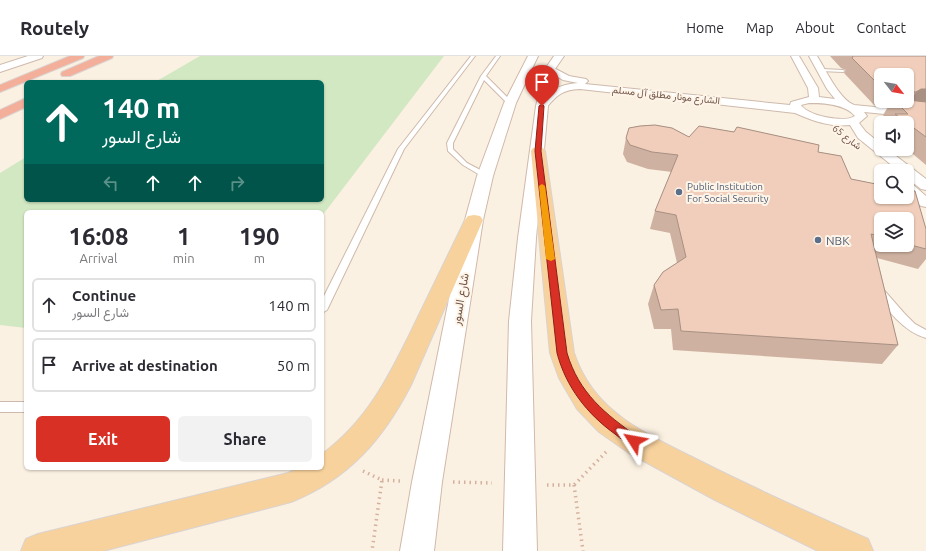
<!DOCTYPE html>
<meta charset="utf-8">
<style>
:root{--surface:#fff;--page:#f2f2f3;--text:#2b2b33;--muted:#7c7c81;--line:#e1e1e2;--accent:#d93025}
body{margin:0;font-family:Ubuntu,Vazirmatn,sans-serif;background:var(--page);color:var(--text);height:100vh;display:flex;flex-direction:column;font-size:15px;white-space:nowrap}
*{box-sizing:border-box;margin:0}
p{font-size:13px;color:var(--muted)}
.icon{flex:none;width:22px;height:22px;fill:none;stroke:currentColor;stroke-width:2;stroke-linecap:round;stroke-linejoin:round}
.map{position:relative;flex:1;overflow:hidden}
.drawer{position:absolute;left:24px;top:154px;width:300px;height:260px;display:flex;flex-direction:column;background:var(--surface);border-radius:6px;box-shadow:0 1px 3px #0004}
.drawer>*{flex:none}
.top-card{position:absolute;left:24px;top:24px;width:300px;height:122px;border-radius:6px;box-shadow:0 1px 3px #0004;background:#00695c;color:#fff;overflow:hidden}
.needle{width:26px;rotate:121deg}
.fabs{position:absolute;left:874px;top:12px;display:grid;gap:8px}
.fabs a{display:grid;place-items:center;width:40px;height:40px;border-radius:6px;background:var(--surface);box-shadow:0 1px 3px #0004;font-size:20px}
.pin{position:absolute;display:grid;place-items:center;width:34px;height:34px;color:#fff;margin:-41px -17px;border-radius:50% 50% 50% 0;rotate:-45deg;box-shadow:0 0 4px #0007}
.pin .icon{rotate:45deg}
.me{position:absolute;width:44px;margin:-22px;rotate:304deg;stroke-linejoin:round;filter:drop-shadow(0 0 3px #0008)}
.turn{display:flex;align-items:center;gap:14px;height:84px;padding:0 12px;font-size:18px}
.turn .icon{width:52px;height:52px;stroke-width:2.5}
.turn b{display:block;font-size:28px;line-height:34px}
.lanes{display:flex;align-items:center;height:38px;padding:0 12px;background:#0003;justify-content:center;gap:20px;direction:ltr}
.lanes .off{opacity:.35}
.eta{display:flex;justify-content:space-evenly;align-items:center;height:68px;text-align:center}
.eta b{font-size:24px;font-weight:600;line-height:28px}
.button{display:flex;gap:8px;margin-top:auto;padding:8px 12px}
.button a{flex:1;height:46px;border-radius:6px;background:var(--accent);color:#fff;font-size:16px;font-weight:600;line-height:46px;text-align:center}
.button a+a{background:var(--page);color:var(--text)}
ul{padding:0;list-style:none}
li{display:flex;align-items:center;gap:12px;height:54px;margin:0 8px 6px;padding:0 4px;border:2px solid var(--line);border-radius:6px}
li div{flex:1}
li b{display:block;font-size:15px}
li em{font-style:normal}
header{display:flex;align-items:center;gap:24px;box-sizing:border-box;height:56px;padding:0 20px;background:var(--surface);border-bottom:1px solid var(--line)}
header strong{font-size:19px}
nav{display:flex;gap:22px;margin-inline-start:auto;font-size:14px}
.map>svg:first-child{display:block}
.green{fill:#d2e8c2}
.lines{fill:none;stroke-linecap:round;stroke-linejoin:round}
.service-casing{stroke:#cebaac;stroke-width:2}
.minor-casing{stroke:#cebaac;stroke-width:2}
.tertiary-casing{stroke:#cebaac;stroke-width:2}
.secondary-casing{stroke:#d1b9aa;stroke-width:2}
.primary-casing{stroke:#dad3d0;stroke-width:2}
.motorway-casing{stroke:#dad3d0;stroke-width:2}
.path{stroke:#d4b19e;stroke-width:3.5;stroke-dasharray:1.5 4;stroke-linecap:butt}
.service{fill:#fff;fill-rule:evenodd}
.minor{fill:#fff;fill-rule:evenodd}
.tertiary{fill:#fff;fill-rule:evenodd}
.secondary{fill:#fff;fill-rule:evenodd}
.primary{fill:#f8d29d;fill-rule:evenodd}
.motorway{fill:#f4af9b;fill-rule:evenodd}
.wall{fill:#ceb1a1;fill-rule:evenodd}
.shaded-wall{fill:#a89083}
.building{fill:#f0cebb;stroke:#a89083}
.route{fill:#d93025;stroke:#8d1f18}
.slow{fill:#f59e0b}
.service-dot{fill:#5c6f8a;stroke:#fef5e8;stroke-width:1.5}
.labels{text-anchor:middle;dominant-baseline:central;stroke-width:4;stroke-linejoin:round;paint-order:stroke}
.far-street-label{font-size:10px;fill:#72564a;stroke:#fef5e8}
.far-service-label{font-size:10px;fill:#4e5e75;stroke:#fef5e8;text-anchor:start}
.service-label{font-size:12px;fill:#4e5e75;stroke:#fef5e8;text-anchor:start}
.street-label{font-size:12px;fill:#72564a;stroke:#fef5e8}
</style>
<header>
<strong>Routely</strong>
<nav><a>Home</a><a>Map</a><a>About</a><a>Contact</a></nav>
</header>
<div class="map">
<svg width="926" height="495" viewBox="0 0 926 495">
<rect width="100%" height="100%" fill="#fbf1e2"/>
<!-- green -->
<polygon class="green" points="200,0 444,0 322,160 322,156 26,156 26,272 0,269 0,117 26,101 26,144 322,144 322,26 155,26"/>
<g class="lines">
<!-- service casing -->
<g class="service-casing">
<g id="service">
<polygon points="471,0 475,0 404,93 327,254 322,257 322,244 398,93"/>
<polygon points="496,0 500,0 486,20 513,47 508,48 484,24 453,87 453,93 467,107 488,118 489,120 485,122 463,109 448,95 447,87 481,20"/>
<polygon points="822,13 843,14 845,15 843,16 820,15"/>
<path d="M 880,232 L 883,233 L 904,257 L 915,268 L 926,274 L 926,282 C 903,275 887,254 875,235 Z"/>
<rect x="0" y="346" width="26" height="10"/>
</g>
</g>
<!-- minor casing -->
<g class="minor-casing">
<g id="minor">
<path d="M 791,0 L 799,0 L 818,32 L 819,41 L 835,43 L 827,33 L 809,0 L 817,0 C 826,14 839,43 854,49 L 926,56 L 926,62 L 864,56 L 867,60 L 859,67 L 866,76 L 881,88 L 881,93 L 887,93 L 926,123 L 926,134 L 921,133 L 907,122 L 907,115 L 899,115 L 858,82 L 850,69 C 829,71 813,65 795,57 L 580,33 C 562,34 557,39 546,52 L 538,52 L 537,50 C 547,35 560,28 578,27 L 563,24 L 547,15 L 545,13 L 547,11 L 550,10 L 569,20 L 586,23 L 588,25 L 585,28 L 790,49 L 791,46 L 809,41 L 808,32 ZM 809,47 C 824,47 845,48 855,60 C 844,67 808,60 801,49 Z"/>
<polygon points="907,127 912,128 926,140 926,151 921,150 907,138"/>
</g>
</g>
<!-- tertiary casing -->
<g class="tertiary-casing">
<polygon id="tertiary" points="28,0 43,0 42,2 0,16 0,9"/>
</g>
<!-- secondary casing -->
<g class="secondary-casing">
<g id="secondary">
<polygon points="528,0 538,0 516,47 493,120 483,164 442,426 434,495 400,495 412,426 465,164 477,120 504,47"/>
<polygon points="554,0 564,0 555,13 548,50 536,182 531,265 537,495 503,495 509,265 518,182 536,50 545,13"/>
</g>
</g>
<!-- primary casing -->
<g class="primary-casing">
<g id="primary">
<path d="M 538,91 L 543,92 L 545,95 L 574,297 C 581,318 592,335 608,350 C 632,373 665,387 694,402 C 751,431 809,457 868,483 L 873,495 L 818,495 L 715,444 L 629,397 L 599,376 L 577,353 L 559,322 L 550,297 L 531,95 L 533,92 Z"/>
<path d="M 474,159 L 480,160 L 483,164 L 411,329 C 383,383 349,423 291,446 L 103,495 L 21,495 L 26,483 L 38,478 L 288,417 L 299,412 L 322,412 L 322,398 C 370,363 392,314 417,263 C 433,230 449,197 465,164 L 468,160 Z"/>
</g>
</g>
<!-- motorway casing -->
<g class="motorway-casing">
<g id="motorway">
<polygon points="70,0 84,0 83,2 0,36 0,29"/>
<polygon points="99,0 113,0 112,2 70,20 62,20 61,18 62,16"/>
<polygon points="26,42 26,51 0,63 0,54"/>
</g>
</g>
<!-- path -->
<g class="path">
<polyline points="363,415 382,424 372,495"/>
<polyline points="382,424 400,425"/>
<polyline points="453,426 492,427"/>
<polyline points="547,429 574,429 606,396"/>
<polyline points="574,429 583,495"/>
</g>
<!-- service -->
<use href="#service" class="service"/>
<!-- minor -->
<use href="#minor" class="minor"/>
<!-- tertiary -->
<use href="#tertiary" class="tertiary"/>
<!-- secondary -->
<use href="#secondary" class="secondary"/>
<!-- primary -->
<use href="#primary" class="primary"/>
<!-- motorway -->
<use href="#motorway" class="motorway"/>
</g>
<!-- wall -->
<g class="wall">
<path d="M 830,0 L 926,0 L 926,109 L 907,93 L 907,67 L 889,67 L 889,66 L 883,59 L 888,51 L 874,49 L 844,17 L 846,14 L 841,12 ZM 881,19 L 907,19 L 907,45 L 881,45 Z"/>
<path d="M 655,69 L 672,72 L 689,81 L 699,70 L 734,76 L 737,71 L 819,89 L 818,96 L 841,100 L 851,123 L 881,129 L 881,141 L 907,141 L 907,134 L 915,135 L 926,173 L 926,203 L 918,213 L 877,202 L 898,289 L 882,308 L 673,294 L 671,273 L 654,273 L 648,248 L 654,229 L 663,216 L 677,207 L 670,177 L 650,173 L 655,155 L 672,116 L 648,113 L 627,106 L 623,98 L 626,82 L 629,72 L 640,70 ZM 881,163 L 907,163 L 907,189 L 881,189 Z"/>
</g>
<!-- shaded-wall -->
<g class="shaded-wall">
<polygon points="921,33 926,33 926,48 906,53 916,36"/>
<polygon points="880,180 881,180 881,182 871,196 867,199"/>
</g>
<!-- building -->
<g class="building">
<polygon points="853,0 926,0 926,33 921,33 916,36 907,35 907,19 881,19 881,31 852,2"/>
<polygon points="907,44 926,46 926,81 895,58 908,58 895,45 907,45"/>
<polygon points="655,69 672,72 689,81 699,70 734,76 737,71 819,89 818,96 841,100 851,123 881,129 881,141 907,141 907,134 915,135 926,173 926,193 907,188 907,163 881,163 881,180 880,180 871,178 898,289 681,275 678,253 661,254 654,229 663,216 686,201 676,159 655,155 678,99 652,96 630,89 626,82 629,72 640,70"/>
</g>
<!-- route -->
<path class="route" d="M 542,48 L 544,50 L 541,95 L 567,297 C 579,337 605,358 638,381 L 640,385 L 638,389 L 634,390 C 627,388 621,383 615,378 C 587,358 566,331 557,297 L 535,95 L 539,50 Z"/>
<!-- slow -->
<polygon class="slow" points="542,128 545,130 555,203 551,205 546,203 539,130"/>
<!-- markers -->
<g class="service-dot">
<circle cx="679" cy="136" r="4"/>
<circle cx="818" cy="184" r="4"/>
</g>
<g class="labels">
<!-- far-street labels -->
<g class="far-street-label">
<text transform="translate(666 39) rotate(6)">الشارع مونار مطلق آل مسلم</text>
<text transform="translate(847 81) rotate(38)">شارع 65</text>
</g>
<!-- far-service labels -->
<g class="far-service-label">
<text x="687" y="130">Public Institution<tspan x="687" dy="12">For Social Security</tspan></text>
</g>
<!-- service labels -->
<g class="service-label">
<text x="826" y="184">NBK</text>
</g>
<!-- street labels -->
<g class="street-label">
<text transform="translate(460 243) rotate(-80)">شارع السور</text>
</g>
</g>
</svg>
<div class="fabs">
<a><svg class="needle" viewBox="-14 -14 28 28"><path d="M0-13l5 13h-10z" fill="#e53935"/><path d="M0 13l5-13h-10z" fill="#7c7c81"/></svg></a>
<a><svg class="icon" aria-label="sound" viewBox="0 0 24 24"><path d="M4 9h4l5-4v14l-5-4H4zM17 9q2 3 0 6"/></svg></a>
<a><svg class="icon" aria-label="search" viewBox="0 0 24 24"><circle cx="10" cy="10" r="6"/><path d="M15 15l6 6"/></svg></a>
<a><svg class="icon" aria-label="layers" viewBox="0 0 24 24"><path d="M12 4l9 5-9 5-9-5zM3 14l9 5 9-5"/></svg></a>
</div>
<div class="pin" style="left:542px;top:50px;background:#d93025"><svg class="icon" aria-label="arrive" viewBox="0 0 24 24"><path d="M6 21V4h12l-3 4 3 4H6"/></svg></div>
<svg class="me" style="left:634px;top:385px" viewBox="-20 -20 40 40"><path d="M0-17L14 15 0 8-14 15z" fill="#d93025" stroke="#fff" stroke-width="4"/></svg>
<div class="top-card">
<div class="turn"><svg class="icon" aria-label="ahead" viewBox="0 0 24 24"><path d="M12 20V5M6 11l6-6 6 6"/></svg><div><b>140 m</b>شارع السور</div></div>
<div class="lanes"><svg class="icon off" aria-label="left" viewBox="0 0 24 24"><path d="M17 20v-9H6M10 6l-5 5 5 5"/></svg><svg class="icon" aria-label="ahead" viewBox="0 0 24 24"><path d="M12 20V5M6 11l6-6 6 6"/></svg><svg class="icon" aria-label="ahead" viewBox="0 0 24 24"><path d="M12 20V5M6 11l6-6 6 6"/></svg><svg class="icon off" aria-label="right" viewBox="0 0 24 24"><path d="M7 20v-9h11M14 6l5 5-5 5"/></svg></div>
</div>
<section class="drawer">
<div class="eta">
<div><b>16:08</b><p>Arrival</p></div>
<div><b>1</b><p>min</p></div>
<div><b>190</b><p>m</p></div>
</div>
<ul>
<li><svg class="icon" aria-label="ahead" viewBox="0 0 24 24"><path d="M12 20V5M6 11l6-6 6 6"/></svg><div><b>Continue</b><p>شارع السور</p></div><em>140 m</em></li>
<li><svg class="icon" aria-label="arrive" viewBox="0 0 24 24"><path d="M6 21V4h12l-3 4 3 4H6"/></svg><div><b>Arrive at destination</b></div><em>50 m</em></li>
</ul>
<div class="button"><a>Exit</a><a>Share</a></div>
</section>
</div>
